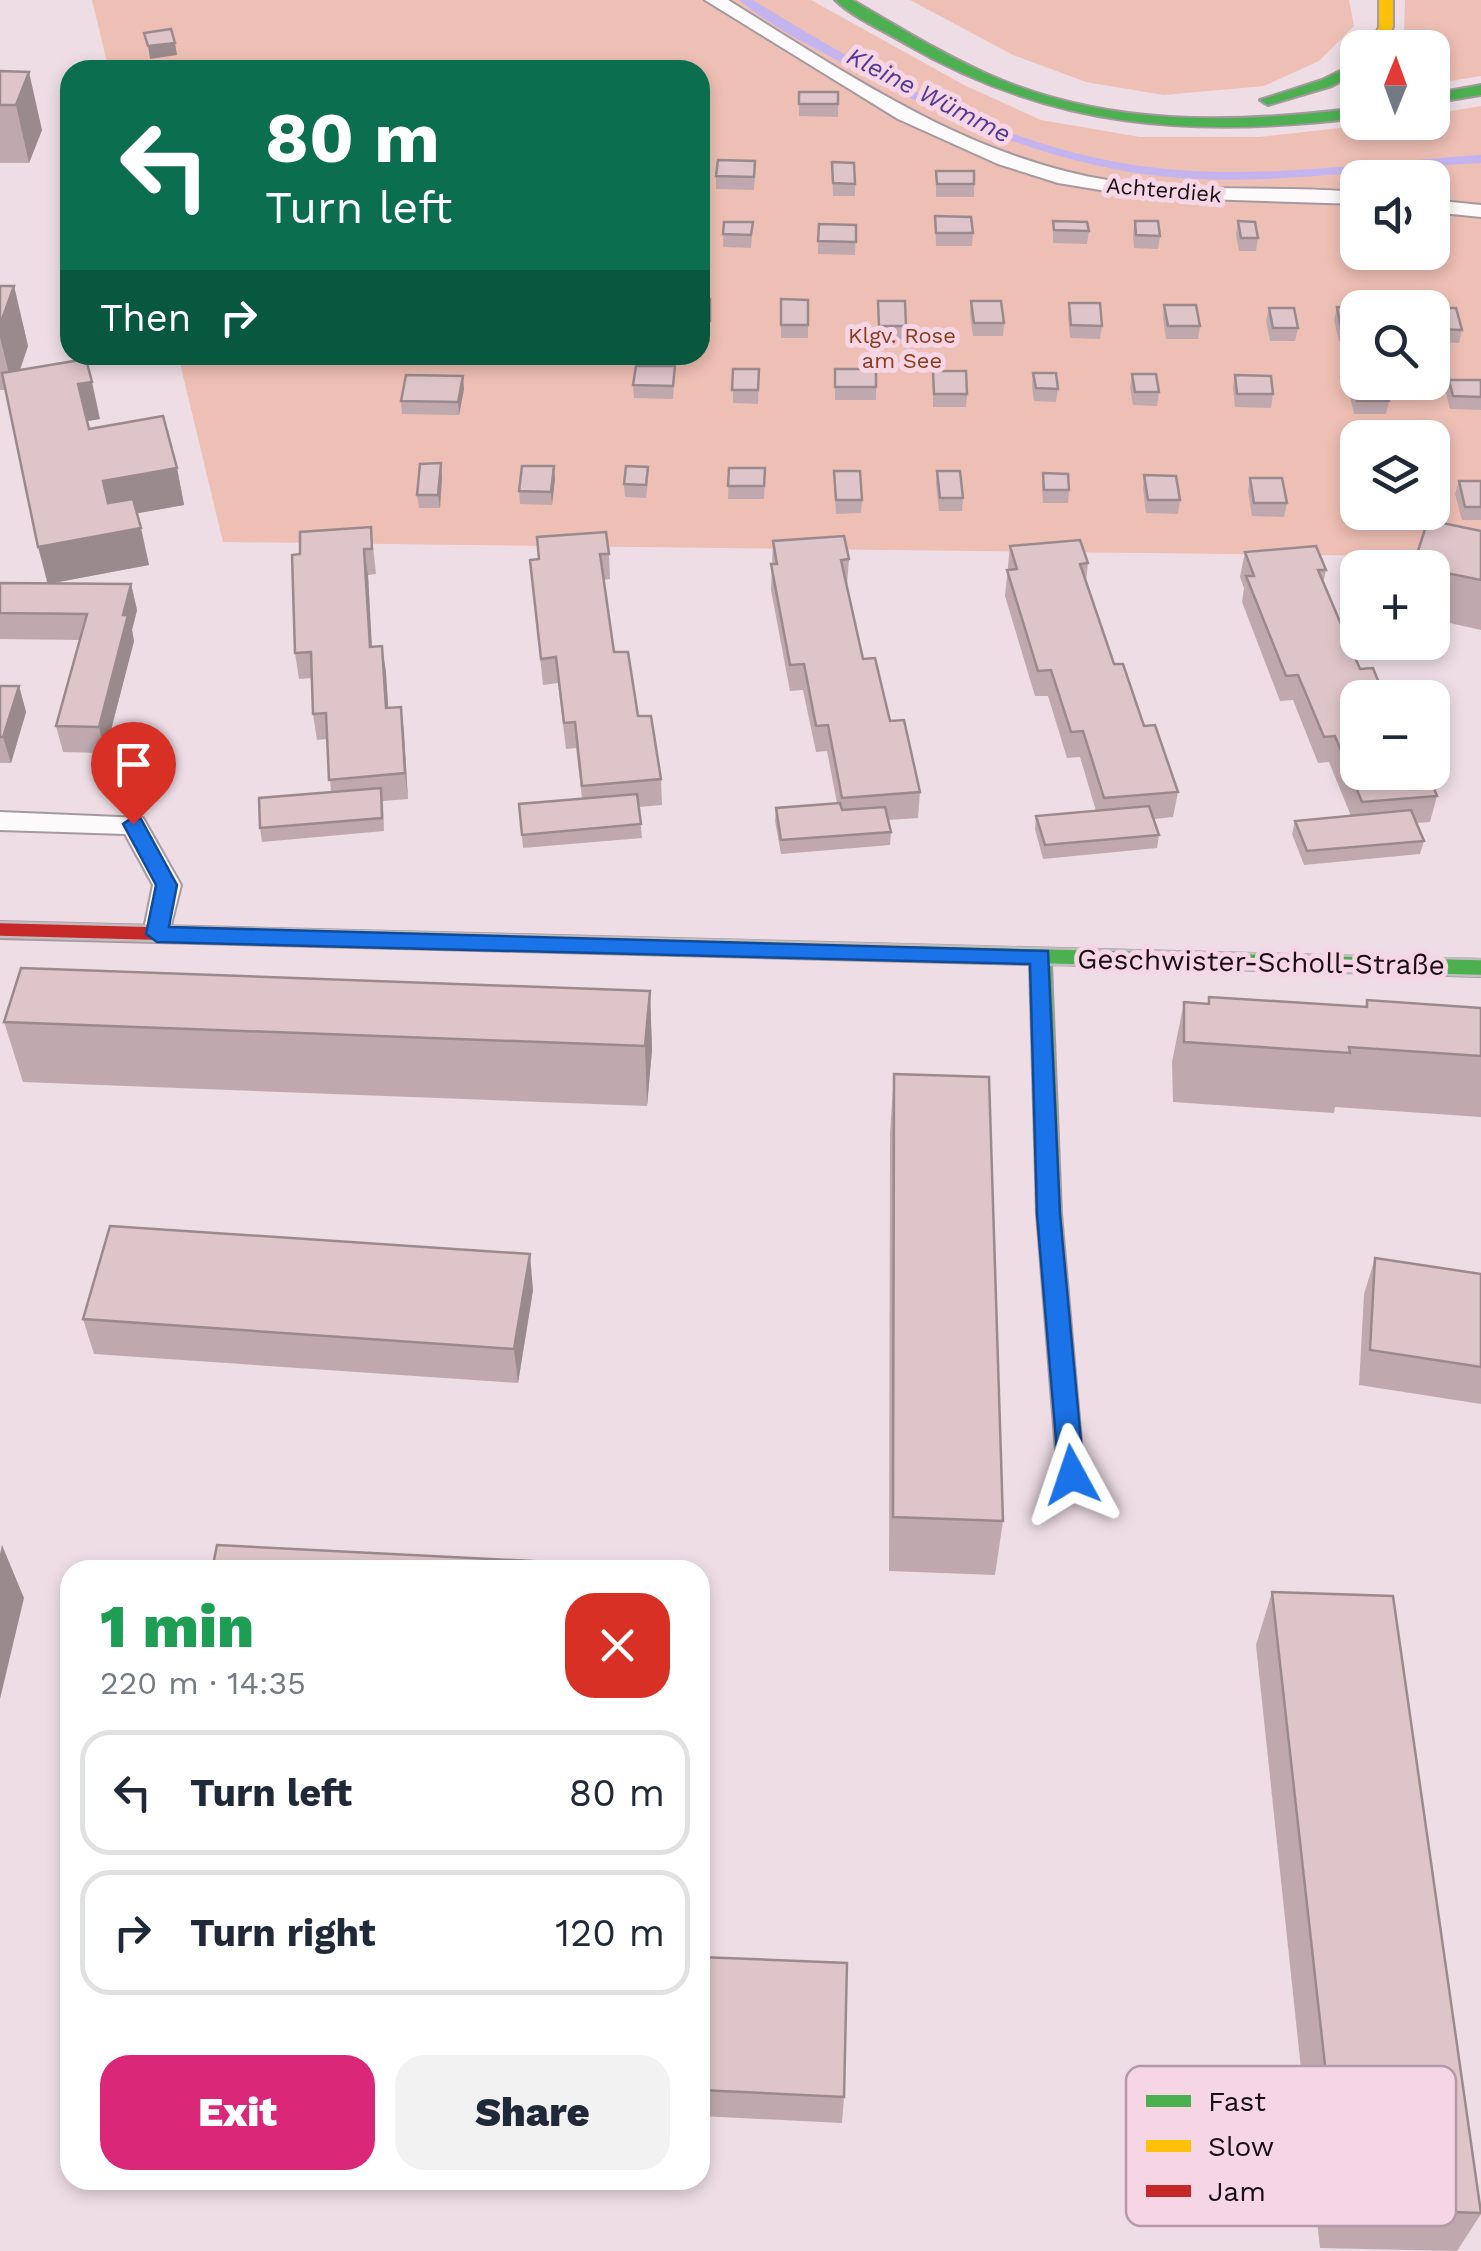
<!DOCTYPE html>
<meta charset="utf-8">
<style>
:root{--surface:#fff;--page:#f2f2f3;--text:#1f2937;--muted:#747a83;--line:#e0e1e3;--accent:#db2777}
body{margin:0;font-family:"Work Sans",sans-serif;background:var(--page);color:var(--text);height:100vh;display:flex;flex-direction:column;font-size:38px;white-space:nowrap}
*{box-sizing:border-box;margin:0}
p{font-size:32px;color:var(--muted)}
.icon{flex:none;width:55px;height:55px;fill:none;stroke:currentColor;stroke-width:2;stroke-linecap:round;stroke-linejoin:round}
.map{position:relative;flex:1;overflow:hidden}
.details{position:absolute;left:60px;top:1560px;width:650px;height:630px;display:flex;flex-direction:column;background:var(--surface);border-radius:30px;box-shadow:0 5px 15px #0003}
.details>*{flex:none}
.hud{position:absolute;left:60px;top:60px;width:650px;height:305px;border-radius:30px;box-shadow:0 5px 15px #0003;background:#0b6e4f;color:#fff;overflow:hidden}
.needle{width:65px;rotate:1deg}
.buttons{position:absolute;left:1340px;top:30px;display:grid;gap:20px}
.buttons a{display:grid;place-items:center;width:110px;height:110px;border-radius:20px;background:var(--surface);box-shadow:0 5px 15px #0003;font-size:50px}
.pin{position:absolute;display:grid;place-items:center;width:85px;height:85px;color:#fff;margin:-102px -42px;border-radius:50% 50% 50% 0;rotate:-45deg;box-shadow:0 0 10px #0007}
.pin .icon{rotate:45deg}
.me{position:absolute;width:110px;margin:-55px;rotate:355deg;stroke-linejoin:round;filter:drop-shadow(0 0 8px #0008)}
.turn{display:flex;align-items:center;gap:35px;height:210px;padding:0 40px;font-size:45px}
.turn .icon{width:130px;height:130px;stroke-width:2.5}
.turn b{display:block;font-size:70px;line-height:85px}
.then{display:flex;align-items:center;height:95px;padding:0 40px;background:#0003;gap:20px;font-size:38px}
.round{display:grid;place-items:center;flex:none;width:105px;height:105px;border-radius:30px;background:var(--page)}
.head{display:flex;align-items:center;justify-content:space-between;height:170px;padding:0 40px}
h1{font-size:60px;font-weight:800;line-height:75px;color:#1e9e55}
.button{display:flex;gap:20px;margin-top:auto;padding:20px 40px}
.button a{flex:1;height:115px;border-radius:30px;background:var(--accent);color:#fff;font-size:40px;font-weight:800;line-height:115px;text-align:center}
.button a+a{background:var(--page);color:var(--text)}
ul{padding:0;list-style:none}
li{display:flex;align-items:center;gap:30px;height:125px;margin:0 20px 15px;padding:0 20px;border:5px solid var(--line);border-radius:30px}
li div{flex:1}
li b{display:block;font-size:38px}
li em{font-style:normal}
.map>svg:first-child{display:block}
.green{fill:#eebfb5;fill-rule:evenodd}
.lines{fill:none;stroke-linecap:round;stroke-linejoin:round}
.stream{fill:#c3b4ef;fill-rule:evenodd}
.lane-casing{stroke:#a5999f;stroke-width:4}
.fast-casing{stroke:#a5999f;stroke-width:4}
.slow-casing{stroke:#a5999f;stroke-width:4}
.jam-casing{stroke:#a5999f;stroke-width:4}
.lane{fill:#fcfafb;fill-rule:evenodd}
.fast{fill:#4caf50;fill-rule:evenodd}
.slow{fill:#ffc107;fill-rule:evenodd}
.jam{fill:#c62828;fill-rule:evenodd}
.tram{stroke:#c1bcbf;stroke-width:2.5}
.wall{fill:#bfa9ae}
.shaded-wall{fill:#9b8a8d}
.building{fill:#dec5ca;stroke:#9b8a8d;stroke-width:2.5}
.route{fill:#1a73e8;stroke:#114b97;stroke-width:2.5}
.labels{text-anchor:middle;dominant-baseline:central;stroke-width:10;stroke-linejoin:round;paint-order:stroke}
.far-street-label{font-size:22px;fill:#190e14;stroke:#f6d5e5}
.far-park-label{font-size:22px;fill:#893b1c;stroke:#f6d5e5}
.far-water-label{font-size:25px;font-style:italic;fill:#523995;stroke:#f6d5e5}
.street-label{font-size:28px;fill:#190e14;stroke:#f6d5e5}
.key{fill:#f6d5e5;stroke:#b499a6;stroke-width:2.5}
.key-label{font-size:28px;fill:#190e14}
</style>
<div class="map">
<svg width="1481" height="2251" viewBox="0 0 1481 2251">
<rect width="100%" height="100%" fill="#eedde5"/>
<!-- green -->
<g class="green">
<path d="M 92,0 L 811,0 L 964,85 L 1041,120 L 1140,137 L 1259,137 L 1385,123 L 1432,122 L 1433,114 L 1481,106 L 1481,557 L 223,542 L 178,355 L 700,355 L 700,70 L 109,70 ZM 1358,178 L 1432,178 L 1432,252 L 1358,252 ZM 1358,308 L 1432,308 L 1432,382 L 1358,382 ZM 1358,438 L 1432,438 L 1432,512 L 1358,512 Z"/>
<polygon points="910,0 1349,0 1354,26 1319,61 1264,86 1164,95 1086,82 1013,55"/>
<polygon points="1405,0 1481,0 1481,76 1433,84 1432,48 1396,47 1404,36"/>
</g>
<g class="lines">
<!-- stream -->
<path class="stream" d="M 739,0 L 753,0 C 883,80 1023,159 1178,170 C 1279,178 1381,161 1481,155 L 1481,163 C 1381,168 1278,185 1178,178 C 1069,169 965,128 870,77 C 828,55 775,30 739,0 Z"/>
<!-- lane casing -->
<g class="lane-casing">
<g id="lane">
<path d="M 705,0 L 728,0 C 849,75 970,159 1113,181 C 1194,193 1276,185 1358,192 L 1358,204 L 1143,197 L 1058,183 L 998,164 L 898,119 Z"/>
<polygon points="1432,200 1481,205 1481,217 1432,212"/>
<polygon points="0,812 143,818 181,885 167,941 147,941 143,934 153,885 125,834 0,830"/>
</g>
</g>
<!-- fast casing -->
<g class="fast-casing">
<g id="fast">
<path d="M 835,0 L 852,0 C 897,26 940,53 987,74 C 1105,127 1232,124 1358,108 L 1358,118 C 1192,138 1053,129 906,44 C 883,30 854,18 835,0 Z"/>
<polygon points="1358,62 1358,72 1332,86 1268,105 1260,100 1322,80"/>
<polygon points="1481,85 1481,95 1432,103 1432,94"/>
<polygon points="907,945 1481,960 1481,976 1051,964 1061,1214 1084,1475 1080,1483 1071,1486 1062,1483 1058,1475 1037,1214 1030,964 907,961 896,953"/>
</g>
</g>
<!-- slow casing -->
<g class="slow-casing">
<g id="slow">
<polygon points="1379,0 1393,0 1393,27 1384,48 1369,48 1379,27"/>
<polygon points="477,934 907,945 918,953 907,961 477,950 466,942"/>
</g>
</g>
<!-- jam casing -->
<g class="jam-casing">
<polygon id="jam" points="0,922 477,934 488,942 477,950 0,938"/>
</g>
<!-- lane -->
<use href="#lane" class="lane"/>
<!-- fast -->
<use href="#fast" class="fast"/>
<!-- slow -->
<use href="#slow" class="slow"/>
<!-- jam -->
<use href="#jam" class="jam"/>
<!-- tram -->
<g class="tram">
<polyline points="0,922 1481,959"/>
<polyline points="0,937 1481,976"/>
</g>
</g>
<!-- wall -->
<g class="wall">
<polygon points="0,71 42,130 29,163 0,163"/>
<polygon points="799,92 838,92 838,117 799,116"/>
<polygon points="832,162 855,184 855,196 833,196"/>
<polygon points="936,171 974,184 974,197 936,197"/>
<polygon points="755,173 754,190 716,189 716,176"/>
<polygon points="935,216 973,233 972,246 936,246"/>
<polygon points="1053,221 1089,231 1087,244 1053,243"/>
<polygon points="1135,221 1160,236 1158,249 1134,248 1133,234"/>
<polygon points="1238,221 1258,238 1256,251 1239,251 1236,234"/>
<polygon points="724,222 752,235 751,248 723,247"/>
<polygon points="856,225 855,255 818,254 818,241"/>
<polygon points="1364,252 1408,252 1407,258 1365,258"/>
<polygon points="0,286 14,286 28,346 20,370 100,419 87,421 89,429 177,468 184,505 137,513 149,565 52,583 131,584 137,610 132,630 134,641 105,753 63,752 56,726 80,640 0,639 0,583 47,583 6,390 0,390"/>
<rect x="700" y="299" width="10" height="35"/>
<polygon points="781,299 808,300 808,338 781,338"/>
<polygon points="878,301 906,326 905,339 878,339"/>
<polygon points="971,301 1004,323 1003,336 973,336 970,314"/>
<polygon points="1069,303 1102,326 1100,339 1070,338 1068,316"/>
<polygon points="1164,305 1200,326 1198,339 1166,339 1163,318"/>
<polygon points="1337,307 1358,308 1358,341 1339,341 1334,320"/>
<polygon points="1269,308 1298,328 1295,341 1270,341 1266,321"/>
<polygon points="1432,308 1462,330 1459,343 1434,342 1432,335"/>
<polygon points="675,366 673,399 634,398 633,385"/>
<polygon points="733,369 759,369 758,404 733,403"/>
<polygon points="835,369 876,387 876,400 835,400"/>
<polygon points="933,371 967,394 966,407 933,407"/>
<polygon points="1033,373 1058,389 1056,402 1034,401 1032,386"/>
<polygon points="1132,374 1159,392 1157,406 1133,405 1130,387"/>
<polygon points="1235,375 1273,394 1271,408 1235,407 1233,388"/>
<polygon points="1352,379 1389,401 1386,414 1354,414 1349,392"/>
<polygon points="1449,380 1481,380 1481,410 1450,409 1446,393"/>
<polygon points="464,389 459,415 402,414 401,401"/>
<polygon points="729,468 765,468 764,499 728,499"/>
<polygon points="834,471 862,500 861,513 836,514"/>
<polygon points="937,471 963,498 962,511 939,511 936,484"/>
<polygon points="1043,473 1069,490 1068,503 1043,503 1042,486"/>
<polygon points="1144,475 1180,500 1178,514 1146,513 1143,488"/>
<polygon points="442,477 440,508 419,508 417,495"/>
<polygon points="1250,478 1287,503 1284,517 1252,516 1248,491"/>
<polygon points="1352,478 1358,478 1358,512 1389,512 1388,518 1355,517 1349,492"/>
<polygon points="555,479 552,505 520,504 519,491"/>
<polygon points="648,480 646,498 625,497 624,484"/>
<polygon points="1459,481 1481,481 1481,520 1462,520 1455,494"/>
<polygon points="1428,520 1481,531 1481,630 1432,619 1432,568 1413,568"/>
<polygon points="371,527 376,574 368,575 372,646 382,646 388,708 401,707 408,799 383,801 384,831 262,842 260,828 331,792 327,739 317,740 313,714 312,678 299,679 295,653 300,554"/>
<polygon points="537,537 609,554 610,579 604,580 614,652 661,779 662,805 639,807 642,838 523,848 519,804 582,798 576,748 566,749 558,683 543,685 530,560 538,559"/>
<polygon points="773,541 849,559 847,585 863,659 920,792 918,818 888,820 891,832 890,845 781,854 775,821 776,808 837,803 827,751 816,752 803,690 790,691 771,590"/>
<polygon points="1010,546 1088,563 1086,581 1114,664 1178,792 1173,817 1154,819 1159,835 1157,848 1043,859 1035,829 1036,816 1096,811 1080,757 1067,758 1048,696 1035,696 1005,596"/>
<polygon points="1245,552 1326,570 1323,584 1358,698 1437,796 1430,822 1416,823 1424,841 1420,854 1304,865 1292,834 1295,821 1351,816 1329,762 1318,763 1293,700 1280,701 1242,602 1244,588 1240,577"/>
<polygon points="0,686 19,686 26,712 11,763 0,763"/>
<polygon points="650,991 652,1050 647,1106 23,1082 4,1022"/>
<polygon points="1209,997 1365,1007 1367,1000 1481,1008 1481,1117 1335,1107 1334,1113 1173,1102 1172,1062 1184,1002 1208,1004"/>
<polygon points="894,1074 1003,1521 995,1575 889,1571 890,1133"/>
<polygon points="1375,1258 1481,1274 1481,1404 1359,1385 1364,1294"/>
<polygon points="533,1290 518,1383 94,1354 83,1319"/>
<polygon points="1272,1592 1481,2207 1481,2214 1457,2251 1320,2248 1256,1645"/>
<polygon points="700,1957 844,2097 842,2123 700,2116"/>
</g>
<!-- shaded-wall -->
<g class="shaded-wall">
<polygon points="175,43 177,55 150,59 148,46"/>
<polygon points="29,72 42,130 29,163 16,105"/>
<polygon points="14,286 28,346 13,390 0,337 0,325"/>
<polygon points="463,376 464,389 459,415 458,402"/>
<polygon points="92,382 100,419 87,421 78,384"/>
<polygon points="441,463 442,477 440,508 438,495"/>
<polygon points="554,466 555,479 552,505 551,492"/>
<polygon points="177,468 184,505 111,518 103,481"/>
<polygon points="141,528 149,565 48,584 38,547"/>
<polygon points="364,549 368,575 373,672 370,647"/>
<polygon points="131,584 137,610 132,630 134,641 105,753 99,727"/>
<polygon points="382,646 386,672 390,734 386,708"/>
<polygon points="19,686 26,712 11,763 3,737"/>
<polygon points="401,707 404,733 408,799 405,773"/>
<polygon points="650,991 652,1050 647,1106 645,1046"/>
<polygon points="530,1254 533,1290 518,1383 514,1349"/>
<polygon points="2,1545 24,1598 0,1699 0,1554"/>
</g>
<!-- building -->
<g class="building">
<polygon points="171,29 175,43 148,46 144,33"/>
<polygon points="0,71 29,72 16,105 0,105"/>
<rect x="799" y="92" width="39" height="12"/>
<polygon points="718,160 755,161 754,177 716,176"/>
<polygon points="832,162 854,163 855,184 833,183"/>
<polygon points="936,171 974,171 974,184 937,184"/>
<polygon points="935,216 971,217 973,233 936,233"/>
<polygon points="1053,221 1087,222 1089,231 1054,230"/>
<polygon points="1135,221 1158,221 1160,236 1136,235"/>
<polygon points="1238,221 1255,222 1258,238 1241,238"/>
<polygon points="724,222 753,222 751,235 723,234"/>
<polygon points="819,224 856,225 856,242 818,241"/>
<polygon points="0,286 14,286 0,325"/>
<rect x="700" y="299" width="10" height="22"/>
<polygon points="781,299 808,300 808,325 781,325"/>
<polygon points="878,301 905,301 906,326 879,326"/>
<polygon points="971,301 1001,301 1004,323 974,323"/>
<polygon points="1069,303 1100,303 1102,326 1071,325"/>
<polygon points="1164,305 1196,305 1200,326 1168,326"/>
<polygon points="1337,307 1358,308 1358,328 1341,328"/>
<polygon points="1269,308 1294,308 1298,328 1273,328"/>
<polygon points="1432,308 1456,308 1462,330 1437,329"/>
<polygon points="86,359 92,382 78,384 89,429 163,416 177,468 103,481 108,503 133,499 141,528 38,547 2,373"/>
<polygon points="636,366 675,366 673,386 633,385"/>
<polygon points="733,369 759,369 758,390 732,390"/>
<rect x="835" y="369" width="41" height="18"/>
<polygon points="933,371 966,371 967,394 934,394"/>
<polygon points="1033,373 1056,373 1058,389 1036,388"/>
<polygon points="1132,374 1156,374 1159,392 1135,392"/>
<polygon points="406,375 463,376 458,402 401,401"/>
<polygon points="1235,375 1271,376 1273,394 1237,394"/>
<polygon points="1352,379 1358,379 1358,382 1385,382 1389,401 1357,401"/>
<polygon points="1449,380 1481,380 1481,397 1453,396"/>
<polygon points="441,463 438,495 417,495 420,464"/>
<polygon points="522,466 554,466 551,492 519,491"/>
<polygon points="626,466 648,467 646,485 624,484"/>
<polygon points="729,468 765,468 764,486 728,486"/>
<polygon points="834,471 860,471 862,500 836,500"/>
<polygon points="937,471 960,471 963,498 940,498"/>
<polygon points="1043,473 1068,474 1069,490 1044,490"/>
<polygon points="1144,475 1176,476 1180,500 1148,500"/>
<polygon points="1250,478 1282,478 1287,503 1254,503"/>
<polygon points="1352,478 1358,478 1358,504"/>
<polygon points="1459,481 1481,481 1481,507 1465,507"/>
<polygon points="1428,520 1481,531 1481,580 1432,570 1432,568 1413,566"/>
<polygon points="371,527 372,549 364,549 370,647 382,646 386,708 401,707 405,773 329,780 326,713 313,714 311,652 295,653 292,555 300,554 300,532"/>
<polygon points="606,532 609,554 600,554 614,652 628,652 638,716 651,716 661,779 582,786 575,722 564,723 556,657 541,659 530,560 539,559 537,537"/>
<polygon points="844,536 849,559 841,560 863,659 875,658 890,721 904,720 920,792 842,798 828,725 816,726 804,664 790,665 771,564 777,564 773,541"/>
<polygon points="1080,540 1088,563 1080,564 1114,664 1123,664 1144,726 1155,725 1178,792 1104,798 1083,731 1071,732 1051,670 1038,671 1007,570 1017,569 1010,546"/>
<polygon points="1316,546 1326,570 1318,570 1360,669 1373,668 1385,698 1358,698 1358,772 1427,772 1437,796 1362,802 1335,736 1324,737 1298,675 1286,676 1246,576 1254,576 1245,552"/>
<polygon points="0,583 131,584 123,615 128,615 99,727 56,726 87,614 0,613"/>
<polygon points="0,686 19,686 3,737 0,737"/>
<polygon points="381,788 382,818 260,828 259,798"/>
<polygon points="637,794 641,824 522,835 519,804"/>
<polygon points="840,803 842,810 885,807 891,832 781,840 776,808"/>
<polygon points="1149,806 1159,835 1045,845 1036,816"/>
<polygon points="1411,810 1424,841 1307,851 1295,821"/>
<polygon points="21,968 650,991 645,1046 4,1022"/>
<polygon points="1209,997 1367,1007 1367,1000 1481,1008 1481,1056 1349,1047 1350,1053 1184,1042 1184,1002 1209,1004"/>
<polygon points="894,1074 989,1077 1003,1521 893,1517"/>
<polygon points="110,1226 530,1254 514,1349 83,1319"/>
<polygon points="1375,1258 1481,1274 1481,1367 1370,1350"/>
<polygon points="217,1545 668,1568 668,1570 212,1570"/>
<polygon points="1272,1592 1393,1596 1481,2213 1341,2208"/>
<polygon points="700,1957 847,1963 844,2097 700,2090"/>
</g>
<!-- route -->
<polygon class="route" points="133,817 141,819 177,885 169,927 1048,951 1060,1214 1084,1475 1080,1483 1063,1483 1059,1475 1037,1214 1030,964 157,942 146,934 156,885 123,824"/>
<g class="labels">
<!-- far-street labels -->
<g class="far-street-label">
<text transform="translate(1164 190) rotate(5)">Achterdiek</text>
</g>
<!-- far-park labels -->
<g class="far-park-label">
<text x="902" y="335">Klgv. Rose<tspan x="902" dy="25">am See</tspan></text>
</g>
<!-- far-water labels -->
<g class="far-water-label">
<text transform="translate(929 95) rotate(27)">Kleine Wümme</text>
</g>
<!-- street labels -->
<g class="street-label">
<text transform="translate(1261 962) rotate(1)">Geschwister-Scholl-Straße</text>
</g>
</g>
<!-- legend -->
<rect x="1126" y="2066" width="330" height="160" rx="15" class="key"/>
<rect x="1146" y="2095" width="45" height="12" fill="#4caf50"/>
<rect x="1146" y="2140" width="45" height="12" fill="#ffc107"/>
<rect x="1146" y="2185" width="45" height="12" fill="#c62828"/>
<g class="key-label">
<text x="1208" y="2111">Fast</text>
<text x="1208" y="2156">Slow</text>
<text x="1208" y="2201">Jam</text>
</g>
</svg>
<div class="buttons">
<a><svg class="needle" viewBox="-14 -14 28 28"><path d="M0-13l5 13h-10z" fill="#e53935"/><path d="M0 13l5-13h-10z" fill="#747a83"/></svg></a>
<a><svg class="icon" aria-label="sound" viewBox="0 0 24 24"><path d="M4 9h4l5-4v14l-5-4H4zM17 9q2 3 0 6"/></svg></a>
<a><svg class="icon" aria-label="search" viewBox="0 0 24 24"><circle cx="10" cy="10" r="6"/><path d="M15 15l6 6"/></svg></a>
<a><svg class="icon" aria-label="layers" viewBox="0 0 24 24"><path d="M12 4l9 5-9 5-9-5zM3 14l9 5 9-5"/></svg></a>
<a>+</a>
<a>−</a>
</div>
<div class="pin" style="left:133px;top:824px;background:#d93025"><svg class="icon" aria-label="arrive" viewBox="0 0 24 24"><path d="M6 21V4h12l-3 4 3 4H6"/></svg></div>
<svg class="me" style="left:1072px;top:1475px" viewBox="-20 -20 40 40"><path d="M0-17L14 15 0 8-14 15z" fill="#1a73e8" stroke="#fff" stroke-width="4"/></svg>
<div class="hud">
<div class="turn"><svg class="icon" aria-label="left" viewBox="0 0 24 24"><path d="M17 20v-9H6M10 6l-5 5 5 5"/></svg><div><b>80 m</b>Turn left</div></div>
<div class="then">Then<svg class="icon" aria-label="right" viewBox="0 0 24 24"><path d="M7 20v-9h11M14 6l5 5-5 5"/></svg></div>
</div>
<section class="details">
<div class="head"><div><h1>1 min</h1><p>220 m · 14:35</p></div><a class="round" style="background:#d93025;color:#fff"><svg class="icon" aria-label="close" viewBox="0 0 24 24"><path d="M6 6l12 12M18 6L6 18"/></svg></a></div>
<ul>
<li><svg class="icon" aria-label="left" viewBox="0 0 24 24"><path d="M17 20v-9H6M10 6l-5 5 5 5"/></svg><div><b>Turn left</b></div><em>80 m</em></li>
<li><svg class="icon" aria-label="right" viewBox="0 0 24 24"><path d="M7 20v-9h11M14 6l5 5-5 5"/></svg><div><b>Turn right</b></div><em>120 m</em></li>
</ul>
<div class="button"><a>Exit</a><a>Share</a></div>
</section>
</div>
